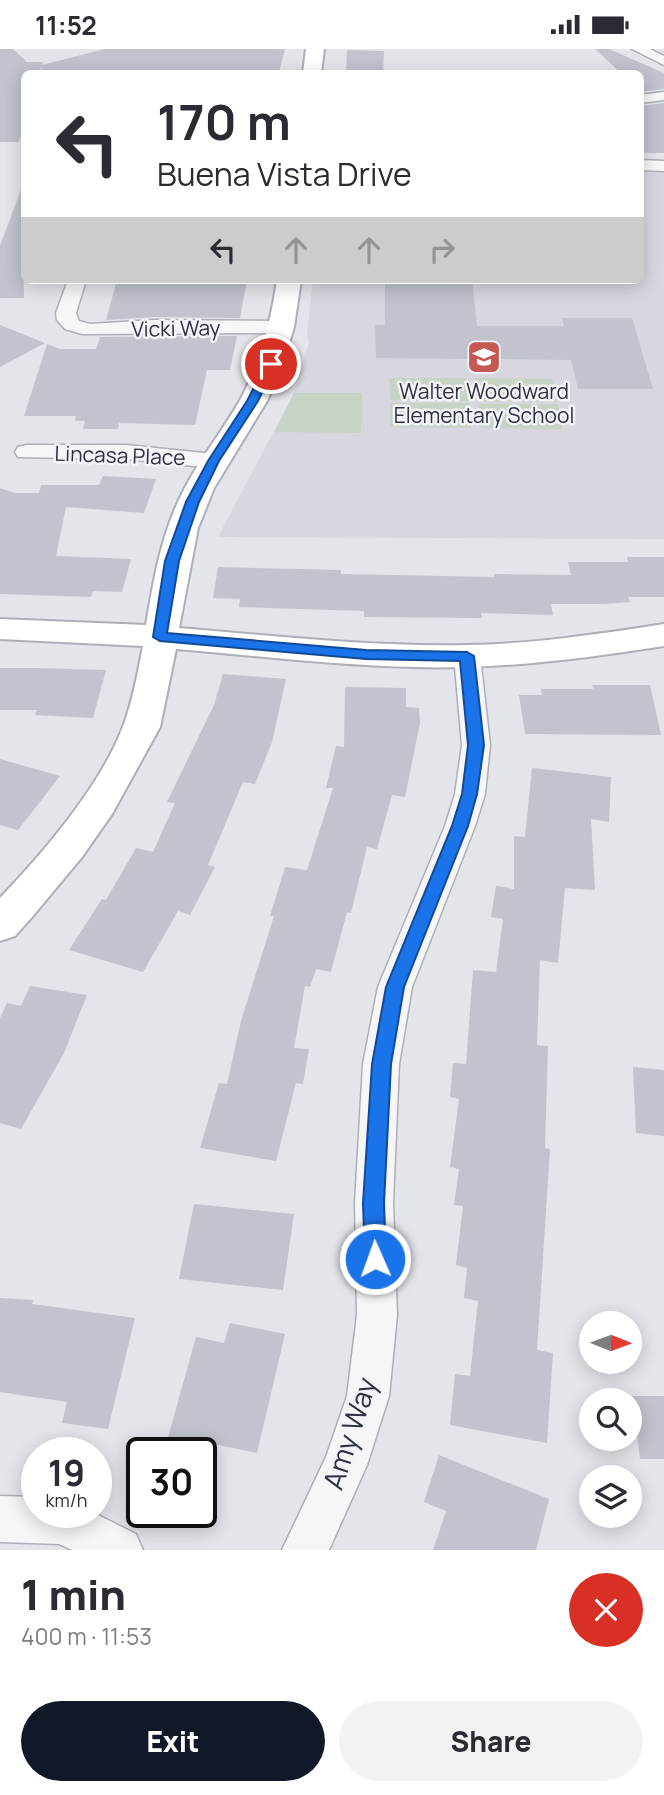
<!DOCTYPE html>
<meta charset="utf-8">
<style>
:root{--surface:#fff;--page:#f2f2f3;--text:#2b2b33;--muted:#7c7c81;--accent:#111827}
body{margin:0;font-family:Manrope,sans-serif;background:var(--page);color:var(--text);height:100vh;display:flex;flex-direction:column;font-size:26px;white-space:nowrap}
*{box-sizing:border-box;margin:0}
p{font-size:23px;color:var(--muted)}
.icon{flex:none;width:38px;height:38px;fill:none;stroke:currentColor;stroke-width:2;stroke-linecap:round;stroke-linejoin:round}
.map{position:relative;height:1501px;overflow:hidden}
.details{display:flex;flex-direction:column;background:var(--surface);flex:1}
.details>*{flex:none}
.guide{position:absolute;left:21px;top:21px;width:623px;height:214px;border-radius:10px;box-shadow:0 4px 18px #0003;background:#fff;color:var(--text);overflow:hidden}
.needle{width:46px;rotate:91deg}
.fabs{position:absolute;left:579px;top:1262px;display:grid;gap:14px}
.fabs a{display:grid;place-items:center;width:63px;height:63px;border-radius:50%;background:var(--surface);box-shadow:0 4px 18px #0003;font-size:35px}
.speed{position:absolute;left:21px;top:1388px;display:flex;gap:14px;font-size:35px;font-weight:700;text-align:center}
.speed>*{display:grid;place-content:center;width:91px;height:91px;border-radius:50%;background:var(--surface);box-shadow:0 4px 18px #0003;line-height:1}
.speed small{font-size:18px;font-weight:400}
.speed .limit{border:4px solid #111;border-radius:10px;background:#fff;color:#111}
.pin{position:absolute;display:grid;place-items:center;width:60px;height:60px;color:#fff;margin:-30px;border:4px solid #fff;border-radius:50%;box-shadow:0 2px 7px #0007}
.me{position:absolute;width:77px;margin:-38px;rotate:358deg;stroke-linejoin:round;filter:drop-shadow(0 0 5px #0008)}
.turn{display:flex;align-items:center;gap:24px;height:147px;padding:0 21px;font-size:32px}
.turn .icon{width:91px;height:91px;stroke-width:2.5}
.turn b{display:block;font-size:49px;line-height:60px}
.lanes{display:flex;align-items:center;height:66px;padding:0 21px;background:#0003;justify-content:center;gap:35px;direction:ltr}
.lanes .off{opacity:.35}
.round{display:grid;place-items:center;flex:none;width:74px;height:74px;border-radius:37px;background:var(--page)}
.headline{display:flex;align-items:center;justify-content:space-between;height:119px;padding:0 21px}
h1{font-size:42px;font-weight:800;line-height:52px}
.primary-button{display:flex;gap:14px;margin-top:auto;padding:14px 21px}
.primary-button a{flex:1;height:80px;border-radius:42px;background:var(--accent);color:#fff;font-size:28px;font-weight:800;line-height:80px;text-align:center}
.primary-button a+a{background:var(--page);color:var(--text)}
.status{display:flex;justify-content:space-between;align-items:center;height:49px;padding:0 35px;background:var(--surface);direction:ltr}
.status svg{height:19px;fill:currentColor}
.map>svg:first-child{display:block}
.built{fill:#d6d7df}
.green{fill:#c6d3c5}
.building{fill:#c1c3cd}
.lines{fill:none;stroke-linecap:round;stroke-linejoin:round}
.street-casing{stroke:#acafb7;stroke-width:3}
.secondary-casing{stroke:#acafb7;stroke-width:4}
.street{fill:#f6f6f9;fill-rule:evenodd}
.secondary{fill:#fff;fill-rule:evenodd}
.route{fill:#1a73e8;stroke:#114b97;stroke-width:2}
.labels{text-anchor:middle;dominant-baseline:central;stroke-width:5;stroke-linejoin:round;paint-order:stroke}
.far-street-label{font-size:21px;fill:#2c3041;stroke:#f3f4f8}
.far-poi-label{font-size:21px;fill:#2c3041;stroke:#f3f4f8}
.near-street-label{font-size:28px;fill:#2c3041;stroke:#f3f4f8}
</style>
<div class="status"><b>11:52</b><svg viewBox="0 0 49 12"><path d="M0 12V9h3v3zM5 12V6h3v6zM10 12V3h3v9zM15 12V0h3v12zM26 1h20v11H26zM47 4h2v5h-2z"/></svg></div>
<div class="map">
<svg width="664" height="1501" viewBox="0 0 664 1501">
<rect width="100%" height="100%" fill="#e3e5ea"/>
<!-- built -->
<polygon class="built" points="641,123 664,124 664,490 218,488 294,344 309,293 307,285 313,231 640,231"/>
<!-- green -->
<g class="green">
<polygon points="389,329 466,329 469,352 390,351"/>
<polygon points="475,329 552,330 557,353 478,352"/>
<polygon points="294,344 362,344 361,384 275,383"/>
<polygon points="390,354 469,354 471,379 390,378"/>
<polygon points="479,355 558,355 562,380 481,379"/>
</g>
<!-- building -->
<g class="building">
<polygon points="0,0 13,0 27,13 43,13 42,16 105,0 285,0 279,23 270,24 42,24 42,17 38,24 24,24 24,81 18,93 0,93"/>
<polygon points="595,0 609,0 664,24 664,40 640,43 640,24 621,24"/>
<polygon points="347,1 384,2 383,24 346,24"/>
<polygon points="664,54 664,104 640,104 640,57"/>
<polygon points="22,138 24,249 0,249 0,197"/>
<polygon points="117,231 247,231 240,269 154,268 106,271"/>
<polygon points="385,231 472,231 477,277 564,277 562,269 632,269 653,340 578,340 571,311 376,309 375,276 385,276"/>
<polygon points="0,276 45,294 0,318"/>
<polygon points="237,287 230,321 207,321 195,376 119,374 118,380 83,380 85,372 75,372 76,367 24,367 47,295 60,300 96,300 100,288"/>
<polygon points="103,427 156,430 144,464 66,458 56,507 131,510 122,543 93,542 91,548 0,545 0,439 15,444 39,444 41,436 99,436"/>
<polygon points="627,508 664,508 664,548 628,548 630,553 604,555 551,555 553,566 481,564 482,569 364,568 364,562 239,558 240,550 213,549 218,518 341,521 341,525 495,528 494,525 571,526 568,513 628,513"/>
<polygon points="0,619 37,619 106,621 93,669 35,666 37,661 0,661"/>
<polygon points="223,625 286,630 272,693 255,735 243,733 208,816 215,818 190,866 178,862 143,923 69,901 102,850 106,851 136,799 153,803 175,754 167,753 214,656"/>
<polygon points="592,636 650,636 661,686 525,685 519,646 542,646 541,640 593,640"/>
<polygon points="345,638 406,639 406,658 419,659 420,674 405,748 392,746 377,800 367,798 351,864 347,863 331,923 316,920 310,938 305,937 294,999 309,1000 303,1035 296,1034 276,1112 200,1099 219,1034 227,1035 241,972 274,867 270,867 285,818 307,821 333,739 326,739 336,697 344,698"/>
<polygon points="0,710 60,727 18,781 0,776"/>
<polygon points="532,719 611,728 609,773 591,770 595,841 565,839 558,914 540,911 537,996 548,997 545,1099 550,1100 537,1301 553,1304 547,1394 450,1376 455,1325 470,1327 478,1252 464,1249 467,1219 456,1216 463,1157 454,1156 459,1120 450,1118 459,1050 450,1048 453,1014 466,1015 473,921 496,923 503,870 491,868 496,837 514,840 514,787 525,788"/>
<polygon points="30,937 87,946 64,1004 21,1080 0,1074 0,969 7,954 21,957"/>
<polygon points="633,1018 664,1021 664,1087 636,1084"/>
<polygon points="194,1155 294,1165 283,1241 179,1230"/>
<polygon points="0,1249 33,1251 32,1255 135,1269 108,1380 62,1374 67,1353 0,1343"/>
<polygon points="230,1274 285,1285 257,1404 214,1395 210,1409 201,1407 201,1404 165,1399 196,1288 224,1294"/>
<polygon points="632,1347 664,1347 664,1410 640,1410"/>
<polygon points="439,1406 549,1450 536,1501 433,1501 446,1462 424,1453"/>
</g>
<g class="lines">
<!-- street casing -->
<g class="street-casing">
<g id="street">
<polygon points="632,0 650,0 664,7 664,16"/>
<polygon points="664,43 664,51 640,54 640,46"/>
<polygon points="640,111 664,112 664,122 640,121"/>
<polygon points="68,231 86,231 76,264 79,272 90,275 154,271 280,272 290,278 280,284 82,285 65,280 57,271 56,264"/>
<polygon points="26,396 126,396 214,405 222,407 225,412 222,417 214,419 126,410 18,408 15,403 18,398"/>
<polygon points="467,599 476,601 480,607 490,696 485,745 475,777 412,938 399,1015 393,1154 397,1266 389,1347 367,1416 329,1501 282,1501 326,1408 347,1347 357,1266 355,1154 363,1015 378,938 445,777 455,745 462,696 454,607 458,601"/>
<polygon points="0,1447 37,1448 37,1463 92,1463 136,1485 143,1501 72,1501 59,1495 0,1493"/>
</g>
</g>
<!-- secondary casing -->
<g class="secondary-casing">
<g id="secondary">
<polygon points="306,0 324,0 321,24 303,24"/>
<path d="M 277,231 L 301,231 L 294,278 L 280,324 L 267,352 L 214,439 L 198,479 L 179,579 C 275,587 371,598 467,596 C 534,595 599,585 664,575 L 664,597 C 599,607 535,616 468,618 C 371,621 273,608 176,600 L 160,678 L 112,765 L 82,808 L 32,868 L 15,887 L 0,892 L 0,849 C 44,803 102,735 124,675 C 133,650 138,623 143,597 L 0,590 L 0,570 L 146,576 C 153,534 160,492 178,453 C 194,417 220,386 239,353 C 260,315 271,273 277,231 Z"/>
</g>
</g>
<!-- street -->
<use href="#street" class="street"/>
<!-- secondary -->
<use href="#secondary" class="secondary"/>
</g>
<!-- route -->
<polygon class="route" points="267,313 276,315 258,352 219,412 199,453 179,512 167,584 366,601 467,603 474,607 484,696 477,745 468,777 404,938 391,1015 384,1154 386,1210 383,1217 375,1220 368,1217 365,1210 363,1154 372,1015 386,938 452,777 462,745 468,696 460,612 366,610 160,592 153,588 165,512 186,453 208,412 247,352"/>
<!-- icons -->
<defs>
<g id="school-square" transform="scale(1.75)"><rect x="-9" y="-9" width="18" height="18" rx="4" fill="#c45954" stroke="#f3f4f8"/><path d="M0-5L7-2L0 1L-7-2ZM-4 1L0 2.5L4 1V4Q0 6-4 4Z" fill="#fff"/></g>
</defs>
<g fill-rule="evenodd">
<use href="#school-square" x="484" y="308"/>
</g>
<g class="labels">
<!-- far-street labels -->
<g class="far-street-label">
<text transform="translate(176 279) rotate(-1)">Vicki Way</text>
<text transform="translate(120 406) rotate(2)">Lincasa Place</text>
</g>
<!-- far-poi labels -->
<g class="far-poi-label">
<text x="484" y="342">Walter Woodward<tspan x="484" dy="24">Elementary School</tspan></text>
</g>
<!-- near-street labels -->
<g class="near-street-label">
<text transform="translate(349 1384) rotate(-72)">Amy Way</text>
</g>
</g>
</svg>
<div class="fabs">
<a><svg class="needle" viewBox="-14 -14 28 28"><path d="M0-13l5 13h-10z" fill="#e53935"/><path d="M0 13l5-13h-10z" fill="#7c7c81"/></svg></a>
<a><svg class="icon" aria-label="search" viewBox="0 0 24 24"><circle cx="10" cy="10" r="6"/><path d="M15 15l6 6"/></svg></a>
<a><svg class="icon" aria-label="layers" viewBox="0 0 24 24"><path d="M12 4l9 5-9 5-9-5zM3 14l9 5 9-5"/></svg></a>
</div>
<div class="speed"><div>19<small>km/h</small></div><div class="limit">30</div></div>
<div class="pin" style="left:271px;top:315px;background:#d93025"><svg class="icon" aria-label="arrive" viewBox="0 0 24 24"><path d="M6 21V4h12l-3 4 3 4H6"/></svg></div>
<svg class="me" style="left:375px;top:1210px" viewBox="-20 -20 40 40"><circle r="17" fill="#1a73e8" stroke="#fff" stroke-width="3"/><path d="M0-11L8 9 0 5-8 9z" fill="#fff"/></svg>
<div class="guide">
<div class="turn"><svg class="icon" aria-label="left" viewBox="0 0 24 24"><path d="M17 20v-9H6M10 6l-5 5 5 5"/></svg><div><b>170 m</b>Buena Vista Drive</div></div>
<div class="lanes"><svg class="icon" aria-label="left" viewBox="0 0 24 24"><path d="M17 20v-9H6M10 6l-5 5 5 5"/></svg><svg class="icon off" aria-label="ahead" viewBox="0 0 24 24"><path d="M12 20V5M6 11l6-6 6 6"/></svg><svg class="icon off" aria-label="ahead" viewBox="0 0 24 24"><path d="M12 20V5M6 11l6-6 6 6"/></svg><svg class="icon off" aria-label="right" viewBox="0 0 24 24"><path d="M7 20v-9h11M14 6l5 5-5 5"/></svg></div>
</div>
</div>
<section class="details">
<div class="headline"><div><h1>1 min</h1><p>400 m · 11:53</p></div><a class="round" style="background:#d93025;color:#fff"><svg class="icon" aria-label="close" viewBox="0 0 24 24"><path d="M6 6l12 12M18 6L6 18"/></svg></a></div>
<div class="primary-button"><a>Exit</a><a>Share</a></div>
</section>
